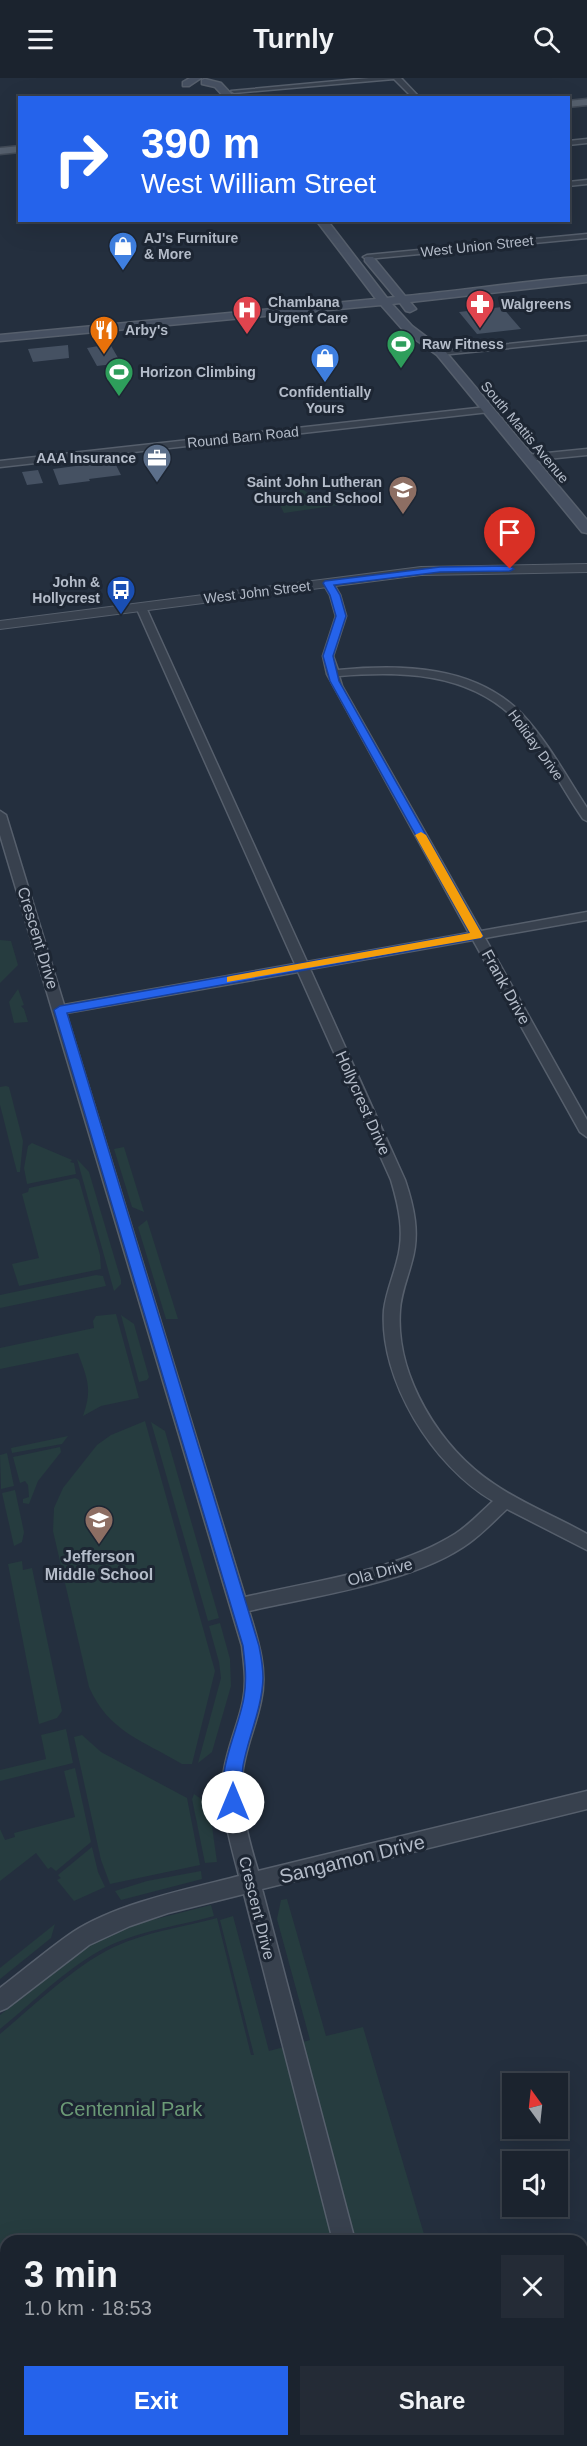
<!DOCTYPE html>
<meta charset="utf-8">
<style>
:root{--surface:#1b232e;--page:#242b36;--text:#f1f3f6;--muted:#a0a4aa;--line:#39404a;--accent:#2563eb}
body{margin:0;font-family:Arial,sans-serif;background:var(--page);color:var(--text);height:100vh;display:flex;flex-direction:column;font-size:22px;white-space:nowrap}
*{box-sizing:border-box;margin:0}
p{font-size:20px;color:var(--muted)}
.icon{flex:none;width:33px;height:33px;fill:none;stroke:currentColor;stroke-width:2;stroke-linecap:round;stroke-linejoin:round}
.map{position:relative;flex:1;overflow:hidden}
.side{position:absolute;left:0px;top:2157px;width:588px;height:212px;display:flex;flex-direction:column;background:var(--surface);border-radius:18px 18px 0 0;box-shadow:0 6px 24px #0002,0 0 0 2px var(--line)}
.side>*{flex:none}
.banner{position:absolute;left:18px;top:18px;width:552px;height:126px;border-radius:0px;box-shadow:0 6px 24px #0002,0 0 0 2px var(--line);background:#2563eb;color:#fff;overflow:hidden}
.needle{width:39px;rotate:345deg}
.controls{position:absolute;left:502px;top:1995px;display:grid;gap:12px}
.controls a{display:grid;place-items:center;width:66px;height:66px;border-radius:0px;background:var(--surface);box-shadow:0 6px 24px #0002,0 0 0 2px var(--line);font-size:30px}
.pin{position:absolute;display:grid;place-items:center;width:51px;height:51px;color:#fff;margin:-62px -26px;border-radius:50% 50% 50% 0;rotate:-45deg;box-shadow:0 0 6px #0007}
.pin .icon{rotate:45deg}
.me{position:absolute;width:66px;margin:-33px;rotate:0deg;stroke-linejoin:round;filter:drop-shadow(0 0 4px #0008)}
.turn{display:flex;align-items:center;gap:21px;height:126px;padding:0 24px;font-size:27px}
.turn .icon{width:78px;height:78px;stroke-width:2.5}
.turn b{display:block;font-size:42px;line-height:51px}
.round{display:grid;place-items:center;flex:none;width:63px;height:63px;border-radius:0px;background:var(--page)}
.overview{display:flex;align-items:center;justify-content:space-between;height:102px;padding:0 24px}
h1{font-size:36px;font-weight:700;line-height:45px}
.button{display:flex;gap:12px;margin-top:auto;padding:12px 24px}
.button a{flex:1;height:69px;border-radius:0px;background:var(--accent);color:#fff;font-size:24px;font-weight:700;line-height:69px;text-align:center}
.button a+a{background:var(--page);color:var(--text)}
header{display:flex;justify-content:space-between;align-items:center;height:78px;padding:0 24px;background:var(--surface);font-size:27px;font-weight:700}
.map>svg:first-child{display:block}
.green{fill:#263c3f}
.building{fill:#455162}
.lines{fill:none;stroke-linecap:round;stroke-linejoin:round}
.minor-casing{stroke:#565f6c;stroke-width:3}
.tertiary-casing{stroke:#565f6c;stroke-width:2}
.secondary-casing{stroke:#565f6c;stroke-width:3}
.primary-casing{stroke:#414a57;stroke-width:3}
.minor{fill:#38414e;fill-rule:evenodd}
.tertiary{fill:#38414e;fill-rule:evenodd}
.secondary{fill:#465061;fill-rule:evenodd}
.primary{fill:#56606e;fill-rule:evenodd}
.route{fill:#2563eb;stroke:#184099;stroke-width:1.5}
.slow{fill:#f59e0b}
.labels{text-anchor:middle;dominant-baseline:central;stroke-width:6;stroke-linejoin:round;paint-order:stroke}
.far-poi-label{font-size:14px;font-weight:bold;fill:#b4bcc9;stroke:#1d2633;text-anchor:start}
.far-street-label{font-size:14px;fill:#b4bcc9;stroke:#1d2633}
.street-label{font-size:16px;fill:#b4bcc9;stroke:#1d2633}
.poi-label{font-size:16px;font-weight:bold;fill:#b4bcc9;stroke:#1d2633}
.near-street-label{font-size:20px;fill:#b4bcc9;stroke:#1d2633}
.near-park-label{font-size:20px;fill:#6b9a76;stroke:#1d2633}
</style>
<header><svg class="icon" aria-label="menu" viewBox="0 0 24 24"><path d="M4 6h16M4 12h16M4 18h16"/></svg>Turnly<svg class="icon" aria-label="search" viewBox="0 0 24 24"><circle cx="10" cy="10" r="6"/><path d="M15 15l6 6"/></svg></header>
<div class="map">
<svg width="587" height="2368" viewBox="0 0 587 2368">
<rect width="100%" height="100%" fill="#242f3e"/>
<!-- green -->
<g class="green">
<polygon points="302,411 310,416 339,415 346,426 284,435 276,419"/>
<polygon points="0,862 11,863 18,887 0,905"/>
<polygon points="18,911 24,927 21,928 24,931 28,944 14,945 9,924"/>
<polygon points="6,1008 9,1009 23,1063 20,1094 17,1094 0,1027 0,1009"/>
<polygon points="32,1065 72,1082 70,1084 74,1085 76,1096 27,1106 24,1090 28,1068"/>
<polygon points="124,1069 144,1134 132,1129 114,1071"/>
<polygon points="77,1081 89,1094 121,1202 121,1206 114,1213"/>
<polygon points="75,1100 79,1102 100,1177 101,1191 19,1208 12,1186 39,1180 22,1116 28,1114 29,1110"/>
<polygon points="147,1142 178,1241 166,1241 138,1149"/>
<polygon points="96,1197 103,1198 106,1208 0,1230 0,1217"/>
<path d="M 116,1236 L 139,1320 L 101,1328 L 83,1338 C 93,1311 87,1300 78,1275 L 0,1291 L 0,1270 L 94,1250 L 93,1243 L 96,1238 Z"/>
<polygon points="121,1237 134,1246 149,1299 147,1302 139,1304"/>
<path d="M 145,1343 L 215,1593 L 192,1686 L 182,1686 C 142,1662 109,1654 89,1609 L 53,1453 L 54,1430 L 63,1410 L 97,1367 L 111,1357 Z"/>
<polygon points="151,1344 165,1353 219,1540 208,1543"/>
<polygon points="68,1358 62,1366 12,1375 11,1370"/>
<polygon points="60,1369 61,1374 38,1403 29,1426 23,1425 23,1421 29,1419 28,1407 25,1403 20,1405 13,1379"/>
<polygon points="7,1375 14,1408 1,1411 0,1377"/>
<polygon points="15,1412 24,1454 22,1464 14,1468 2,1415"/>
<polygon points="22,1483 23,1492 32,1490 62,1633 57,1640 39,1646 8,1486"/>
<polygon points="220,1545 230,1581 231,1608 212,1674 198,1685 221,1600 219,1584 209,1548"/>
<polygon points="66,1651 73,1685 0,1703 0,1692 46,1681 41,1657"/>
<polygon points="82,1657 101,1674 187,1720 200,1787 110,1806 101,1782 74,1659"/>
<polygon points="75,1690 91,1764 56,1793 51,1789 48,1791 36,1775 0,1803 0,1751 5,1762 15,1759 14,1755 75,1739 64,1693"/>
<polygon points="194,1716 204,1723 210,1734 217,1784 205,1785 192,1721"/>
<polygon points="92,1769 98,1794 105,1809 74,1823 57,1802 61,1800 58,1797"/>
<polygon points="201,1793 202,1801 121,1822 115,1813 147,1803"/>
<path d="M 287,1821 L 326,1958 L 363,1949 L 426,2163 L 6,2163 L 6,2362 L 485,2362 L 487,2368 L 0,2368 L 0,1956 C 35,1927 74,1888 114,1869 C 146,1854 183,1849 217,1840 L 251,1977 L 254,1977 L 220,1842 L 233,1838 L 269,1973 L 310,1962 L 277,1841 L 281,1822 Z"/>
<path d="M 211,1827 L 214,1838 C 182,1847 146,1852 115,1865 C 72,1884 36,1922 0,1951 L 0,1937 L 94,1864 L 140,1845 Z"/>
<polygon points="55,1846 51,1860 0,1901 0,1890"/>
</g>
<!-- building -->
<g class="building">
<polygon points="502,229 521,251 477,256 459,234"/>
<polygon points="110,266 121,285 97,288 87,270"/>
<polygon points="68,267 69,280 33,284 28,271"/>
<polygon points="114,383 121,397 89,401 90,403 59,407 53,391"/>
<polygon points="38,392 43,405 27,407 22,394"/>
</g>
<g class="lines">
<!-- minor casing -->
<g class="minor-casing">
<g id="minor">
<polygon points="369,0 401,0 420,20 413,20 394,1 234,15 231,13"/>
<polygon points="587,61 587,65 568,67 568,63"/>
<polygon points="587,102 587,106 568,108 568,104"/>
<polygon points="587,156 587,160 367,181 363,179 367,177"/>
<polygon points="587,258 587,262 441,277 437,275 441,273"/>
<polygon points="486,329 489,330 489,334 0,389 0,383"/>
<polygon points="587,371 587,377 527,383 522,380 527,377"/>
<path d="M 324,503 L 333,505 L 340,517 L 346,538 L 333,578 L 338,592 C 401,586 475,587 522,636 C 548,664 566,698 587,730 L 587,743 L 583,741 C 560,708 542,668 513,639 C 466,594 400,593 339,598 L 342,608 L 481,853 L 587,834 L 587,842 L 485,860 L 587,1042 L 587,1059 L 580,1054 L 473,862 L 310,891 L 405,1102 C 414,1129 420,1155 412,1183 C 408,1199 401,1215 400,1232 C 395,1298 440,1370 494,1406 C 523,1426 557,1439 587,1456 L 587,1472 L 507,1431 C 495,1442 483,1455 469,1465 C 416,1504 314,1518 249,1533 C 258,1562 268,1592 261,1623 C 256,1649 244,1672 242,1699 C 240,1731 249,1763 258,1793 L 587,1713 L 587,1731 L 262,1811 L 355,2163 L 333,2163 L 244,1816 L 168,1835 L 130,1848 L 89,1867 L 7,1930 L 0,1933 L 0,1910 C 24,1892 48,1871 73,1854 C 118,1825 188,1811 239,1798 C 231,1766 220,1732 223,1699 C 226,1672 238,1648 243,1623 C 247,1605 244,1586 242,1568 L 0,757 L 0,733 L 6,737 L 64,927 L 295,886 L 136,529 L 145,527 L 307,884 L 469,855 L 327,596 L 323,578 L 336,538 L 330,517 L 323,505 ZM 298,894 L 391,1102 C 399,1129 405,1155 397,1183 C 393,1199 386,1215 384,1232 C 379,1302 433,1388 493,1423 C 481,1434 469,1447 455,1456 C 396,1493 313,1503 245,1519 L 66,935 Z"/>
<polygon points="384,2362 408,2362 410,2368 386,2368"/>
</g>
</g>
<!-- tertiary casing -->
<g class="tertiary-casing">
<polygon id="tertiary" points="587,486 587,494 421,497 0,551 0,543 421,489"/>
</g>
<!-- secondary casing -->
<g class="secondary-casing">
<g id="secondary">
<polygon points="190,0 201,0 189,8 183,8 183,4"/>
<polygon points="205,1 221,5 235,20 225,20 215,9 202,6 202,2"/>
<path d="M 316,142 L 327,142 L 387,220 L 395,219 L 365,183 L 365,179 L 373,179 L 405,218 C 466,212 526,203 587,198 L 587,204 L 410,224 L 416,231 L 410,234 L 406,233 L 400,225 L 392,226 L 412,248 L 445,273 L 587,442 L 587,455 L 582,454 L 437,277 L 404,253 L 381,227 L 0,263 L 0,257 L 376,221 Z"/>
</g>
</g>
<!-- primary casing -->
<g class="primary-casing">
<g id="primary">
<polygon points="587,21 587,27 568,29 568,23"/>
<polygon points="20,68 20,74 0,76 0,70"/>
</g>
</g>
<!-- minor -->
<use href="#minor" class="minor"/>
<!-- tertiary -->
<use href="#tertiary" class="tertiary"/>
<!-- secondary -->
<use href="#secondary" class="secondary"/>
<!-- primary -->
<use href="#primary" class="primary"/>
</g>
<!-- route -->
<path class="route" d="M 440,489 L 510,488 L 514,491 L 510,493 L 440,494 L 334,507 L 340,517 L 346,538 L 333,578 L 339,603 L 483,858 L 481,860 L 67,935 L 259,1568 C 261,1578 263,1590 263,1600 C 262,1631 248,1659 243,1688 C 241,1702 245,1718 239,1730 L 233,1733 L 227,1730 C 213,1698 239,1652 244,1619 C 247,1602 245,1585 243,1568 L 54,932 L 60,928 L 470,855 L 330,603 L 323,578 L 336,538 L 330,517 L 323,505 L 325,503 Z"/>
<!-- slow -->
<polygon class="slow" points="421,754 426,757 483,858 481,860 227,904 227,899 231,898 470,855 415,757"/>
<!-- icons -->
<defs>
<g id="shop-pin" transform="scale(1.5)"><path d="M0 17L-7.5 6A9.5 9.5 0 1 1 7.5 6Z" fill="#3f7fe0" stroke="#1d2633"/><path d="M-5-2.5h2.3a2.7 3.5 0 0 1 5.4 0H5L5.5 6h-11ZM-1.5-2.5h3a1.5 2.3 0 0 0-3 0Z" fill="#fff"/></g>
<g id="pharmacy-pin" transform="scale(1.5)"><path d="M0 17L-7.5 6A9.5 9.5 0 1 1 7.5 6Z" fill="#e0444e" stroke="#1d2633"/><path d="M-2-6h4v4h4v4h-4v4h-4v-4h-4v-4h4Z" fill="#fff"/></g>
<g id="hospital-pin" transform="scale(1.5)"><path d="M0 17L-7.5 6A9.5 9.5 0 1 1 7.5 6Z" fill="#e0444e" stroke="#1d2633"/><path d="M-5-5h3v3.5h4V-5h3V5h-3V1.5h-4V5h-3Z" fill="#fff"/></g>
<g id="restaurant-pin" transform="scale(1.5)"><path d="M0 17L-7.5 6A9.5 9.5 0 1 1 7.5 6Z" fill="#e8710a" stroke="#1d2633"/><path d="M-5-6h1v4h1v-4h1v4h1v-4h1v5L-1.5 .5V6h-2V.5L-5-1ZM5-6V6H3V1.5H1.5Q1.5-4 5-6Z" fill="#fff"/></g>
<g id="stadium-pin" transform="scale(1.5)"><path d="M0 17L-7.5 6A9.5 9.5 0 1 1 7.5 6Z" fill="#2e9e5b" stroke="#1d2633"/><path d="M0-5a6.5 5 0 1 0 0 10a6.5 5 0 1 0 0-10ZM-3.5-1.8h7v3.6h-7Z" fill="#fff"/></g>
<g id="office-pin" transform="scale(1.5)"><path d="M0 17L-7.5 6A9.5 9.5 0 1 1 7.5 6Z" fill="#5c6f8a" stroke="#1d2633"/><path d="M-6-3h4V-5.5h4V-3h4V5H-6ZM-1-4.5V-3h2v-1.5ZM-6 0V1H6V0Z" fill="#fff"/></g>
<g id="school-pin" transform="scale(1.5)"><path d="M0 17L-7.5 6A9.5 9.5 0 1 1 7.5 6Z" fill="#8d6e63" stroke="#1d2633"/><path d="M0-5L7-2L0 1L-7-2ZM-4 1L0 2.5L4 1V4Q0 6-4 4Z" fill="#fff"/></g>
<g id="bus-pin" transform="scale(1.5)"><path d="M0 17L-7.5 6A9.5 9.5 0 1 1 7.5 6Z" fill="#1a4fb4" stroke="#1d2633"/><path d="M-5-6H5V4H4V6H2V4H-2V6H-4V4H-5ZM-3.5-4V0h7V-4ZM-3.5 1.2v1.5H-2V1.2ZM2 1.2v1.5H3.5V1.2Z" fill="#fff"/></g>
</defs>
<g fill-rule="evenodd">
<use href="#shop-pin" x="123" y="168"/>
<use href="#pharmacy-pin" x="480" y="226"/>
<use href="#hospital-pin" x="247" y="232"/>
<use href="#restaurant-pin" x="104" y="252"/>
<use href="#stadium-pin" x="401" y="266"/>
<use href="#shop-pin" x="325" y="280"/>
<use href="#stadium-pin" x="119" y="294"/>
<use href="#office-pin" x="157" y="380"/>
<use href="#school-pin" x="403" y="412"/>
<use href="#bus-pin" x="121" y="512"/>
<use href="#school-pin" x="99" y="1442"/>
</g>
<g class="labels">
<!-- far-poi labels -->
<g class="far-poi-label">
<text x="144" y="160">AJ's Furniture<tspan x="144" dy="16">&amp; More</tspan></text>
<text x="268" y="224">Chambana<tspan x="268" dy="16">Urgent Care</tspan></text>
<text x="501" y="226">Walgreens</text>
<text x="125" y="252">Arby's</text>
<text x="422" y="266">Raw Fitness</text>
<text x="140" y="294">Horizon Climbing</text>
<text x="325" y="314" text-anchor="middle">Confidentially<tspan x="325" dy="16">Yours</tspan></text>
<text x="136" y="380" text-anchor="end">AAA Insurance</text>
<text x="382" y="404" text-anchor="end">Saint John Lutheran<tspan x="382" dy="16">Church and School</tspan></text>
<text x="100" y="504" text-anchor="end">John &amp;<tspan x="100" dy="16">Hollycrest</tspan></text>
</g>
<!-- far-street labels -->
<g class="far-street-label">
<text transform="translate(477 168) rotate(-6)">West Union Street</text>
<text transform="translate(525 354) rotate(50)">South Mattis Avenue</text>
<text transform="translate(243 359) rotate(-6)">Round Barn Road</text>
<text transform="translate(257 514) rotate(-7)">West John Street</text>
<text transform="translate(536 667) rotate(54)">Holiday Drive</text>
</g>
<!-- street labels -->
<g class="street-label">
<text transform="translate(38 860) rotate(73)">Crescent Drive</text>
<text transform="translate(506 909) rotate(61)">Frank Drive</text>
<text transform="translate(363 1025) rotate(66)">Hollycrest Drive</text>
<text transform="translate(380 1494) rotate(-15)">Ola Drive</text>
<text transform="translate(257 1830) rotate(76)">Crescent Drive</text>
</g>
<!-- poi labels -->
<g class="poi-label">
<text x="99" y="1478">Jefferson<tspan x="99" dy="18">Middle School</tspan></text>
</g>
<!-- near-street labels -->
<g class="near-street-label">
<text transform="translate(352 1781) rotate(-14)">Sangamon Drive</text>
</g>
<!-- near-park labels -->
<g class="near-park-label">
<text x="131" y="2031">Centennial Park</text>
</g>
</g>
</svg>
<div class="controls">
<a><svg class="needle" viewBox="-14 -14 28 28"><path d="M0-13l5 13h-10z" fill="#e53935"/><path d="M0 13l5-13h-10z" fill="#a0a4aa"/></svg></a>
<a><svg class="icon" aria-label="sound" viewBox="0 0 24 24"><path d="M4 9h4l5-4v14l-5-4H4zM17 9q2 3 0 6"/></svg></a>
</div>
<div class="pin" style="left:510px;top:491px;background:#d93025"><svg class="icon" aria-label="arrive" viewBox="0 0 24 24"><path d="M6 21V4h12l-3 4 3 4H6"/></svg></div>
<svg class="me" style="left:233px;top:1724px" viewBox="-20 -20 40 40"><circle r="19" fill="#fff"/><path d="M0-13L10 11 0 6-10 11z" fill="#2563eb"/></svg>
<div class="banner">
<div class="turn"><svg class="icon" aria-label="right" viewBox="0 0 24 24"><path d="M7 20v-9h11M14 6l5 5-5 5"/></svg><div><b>390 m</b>West William Street</div></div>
</div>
<section class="side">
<div class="overview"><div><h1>3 min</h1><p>1.0 km · 18:53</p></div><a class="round"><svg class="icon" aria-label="close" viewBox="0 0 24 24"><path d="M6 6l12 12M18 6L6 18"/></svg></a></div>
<div class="button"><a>Exit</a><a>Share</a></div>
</section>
</div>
